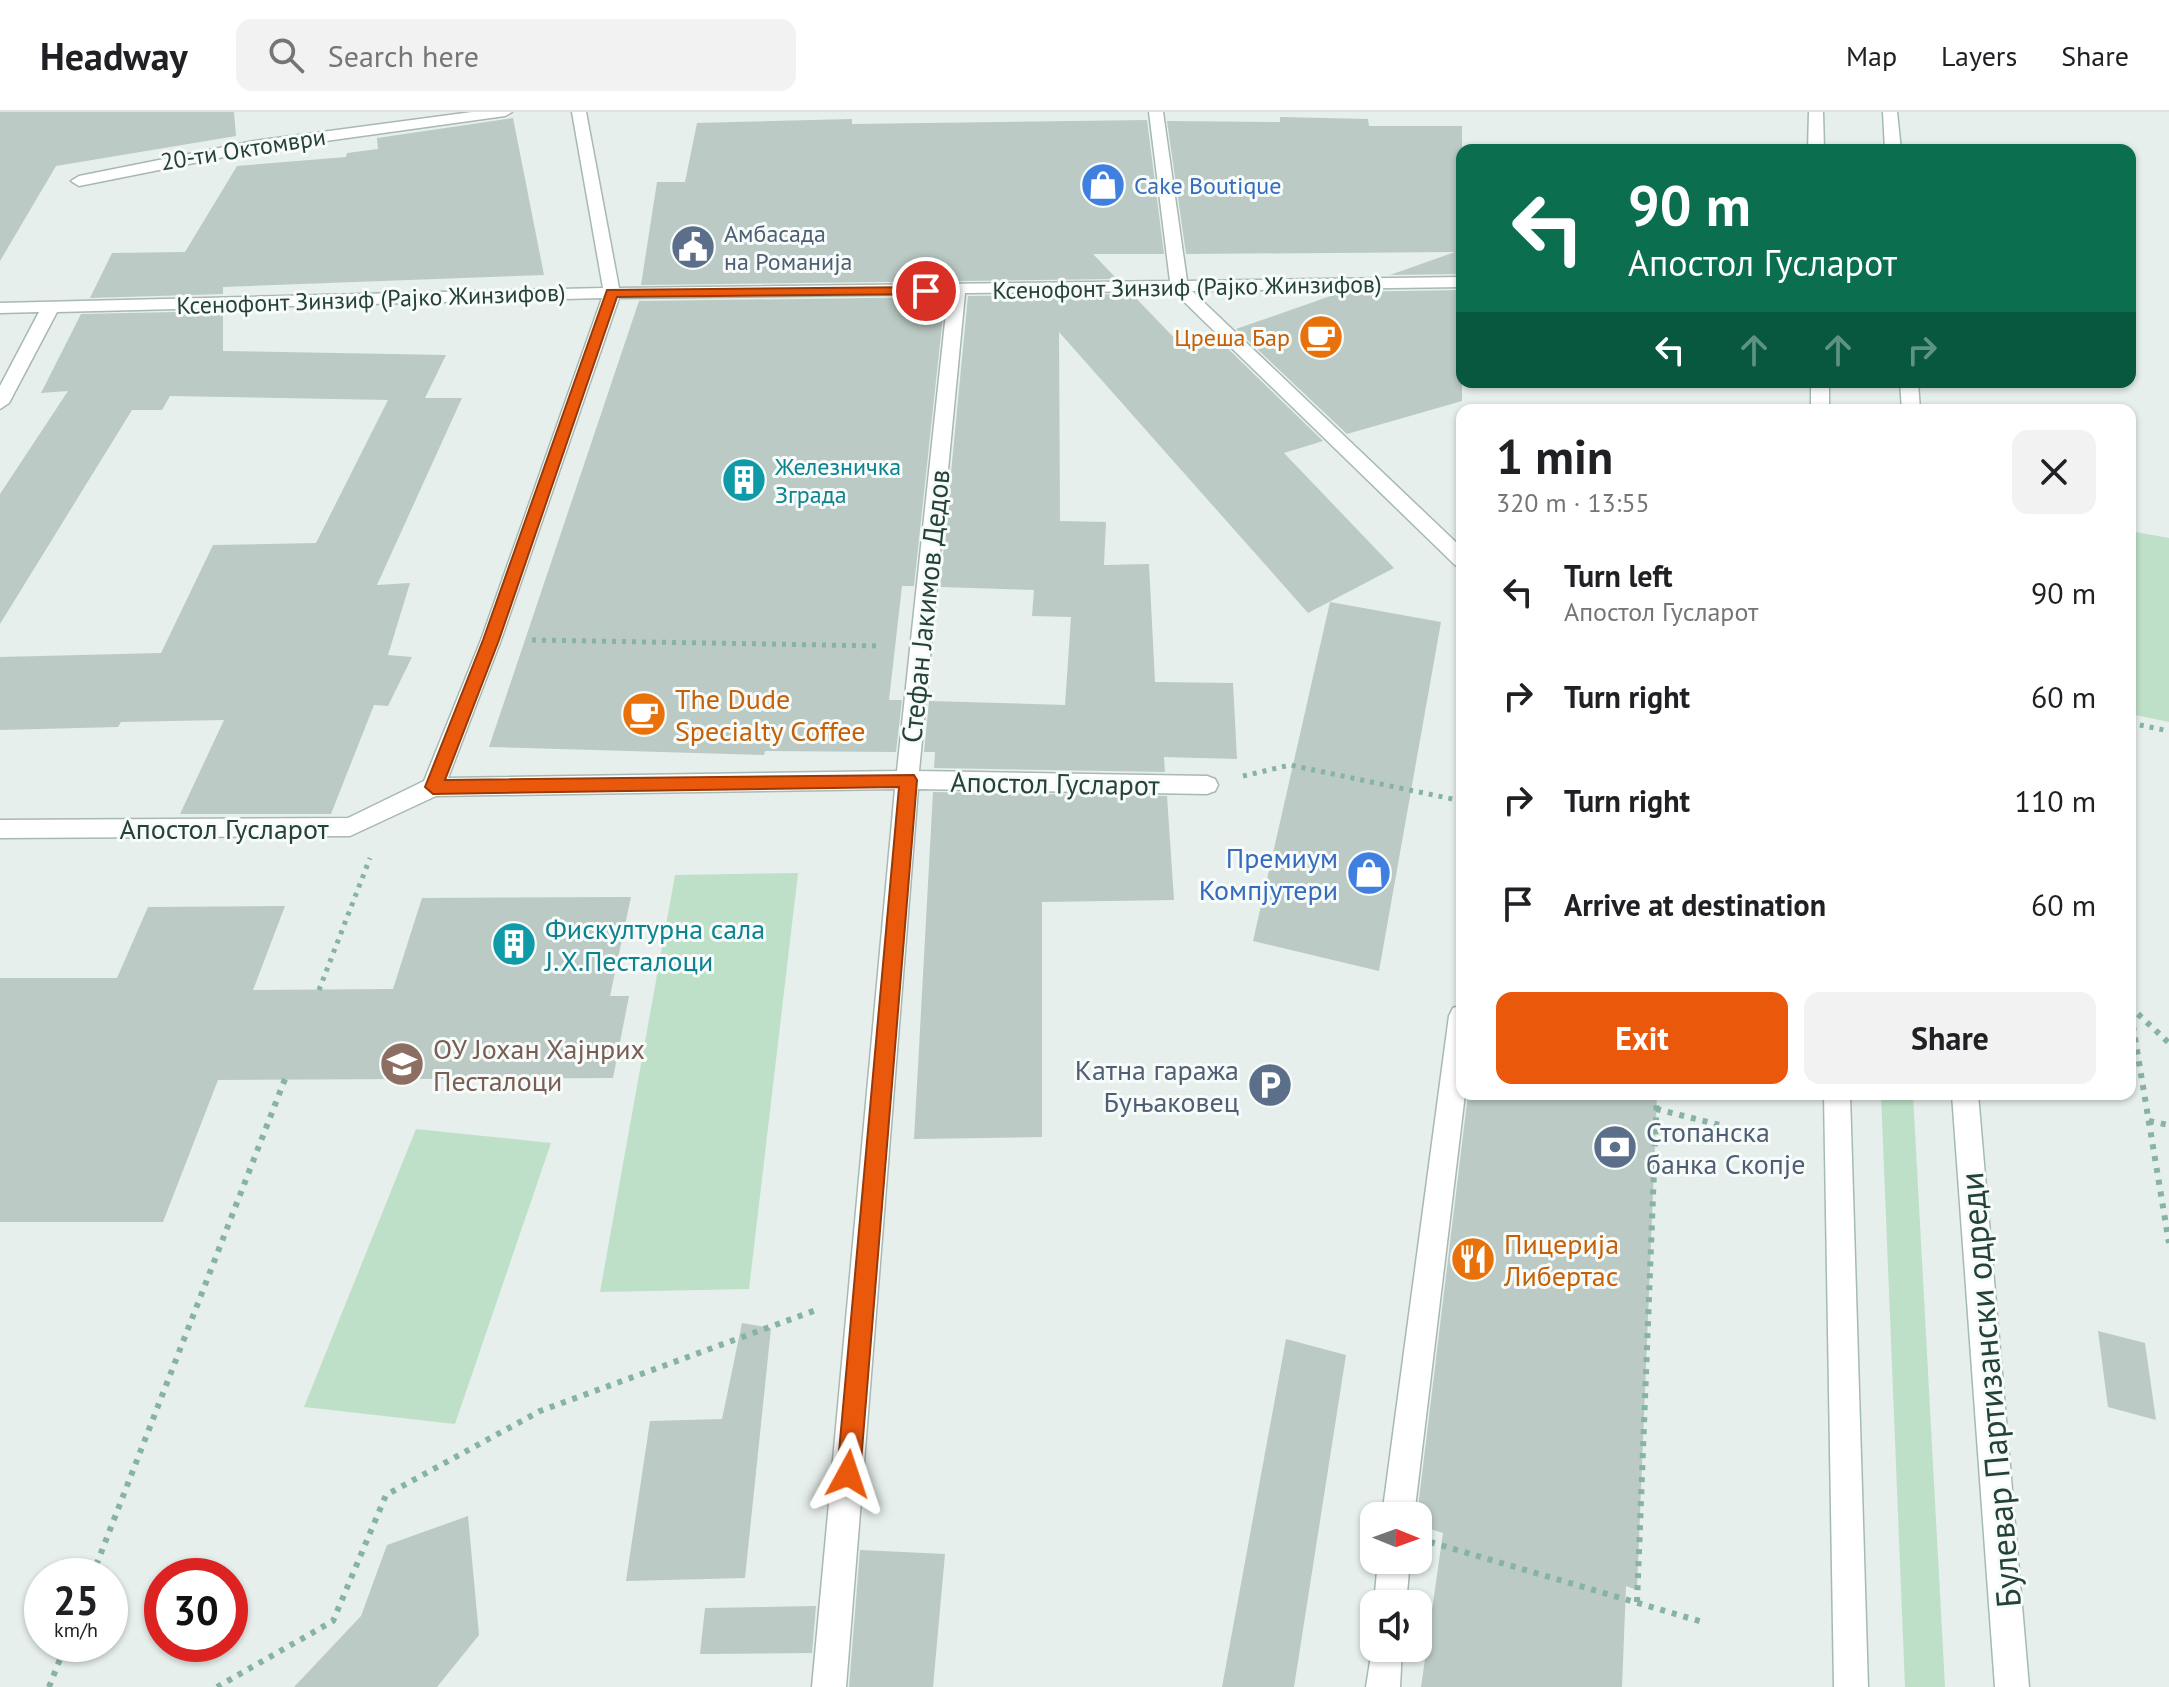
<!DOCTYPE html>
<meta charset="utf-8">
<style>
:root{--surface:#fff;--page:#f2f2f2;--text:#202124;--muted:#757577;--line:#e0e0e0;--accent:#ea580c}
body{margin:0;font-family:"PT Sans",sans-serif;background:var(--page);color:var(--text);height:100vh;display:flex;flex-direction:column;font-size:30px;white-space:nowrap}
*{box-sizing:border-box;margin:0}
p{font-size:26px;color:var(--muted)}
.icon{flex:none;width:44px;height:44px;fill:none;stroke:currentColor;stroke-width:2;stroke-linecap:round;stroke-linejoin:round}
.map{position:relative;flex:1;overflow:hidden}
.sheet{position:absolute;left:1456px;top:292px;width:680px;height:696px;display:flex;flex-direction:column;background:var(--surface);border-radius:16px;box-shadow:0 2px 6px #0004}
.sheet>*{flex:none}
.hud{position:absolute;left:1456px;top:32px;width:680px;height:244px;border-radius:16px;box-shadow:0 2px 6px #0004;background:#0b6e4f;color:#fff;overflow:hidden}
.needle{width:52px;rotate:91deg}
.controls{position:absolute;left:1360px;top:1390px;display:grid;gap:16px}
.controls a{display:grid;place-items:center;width:72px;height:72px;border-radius:16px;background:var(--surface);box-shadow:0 2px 6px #0004;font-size:40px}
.speed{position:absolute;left:24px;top:1446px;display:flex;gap:16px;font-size:40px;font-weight:700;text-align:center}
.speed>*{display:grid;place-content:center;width:104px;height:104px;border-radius:50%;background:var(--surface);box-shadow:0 2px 6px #0004;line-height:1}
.speed small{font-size:20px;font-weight:400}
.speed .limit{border:12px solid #d22;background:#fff;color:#111}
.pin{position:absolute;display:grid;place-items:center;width:68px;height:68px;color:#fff;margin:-34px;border:4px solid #fff;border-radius:50%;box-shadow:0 2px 8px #0007}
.me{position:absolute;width:88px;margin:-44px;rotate:5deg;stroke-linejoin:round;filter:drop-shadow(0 0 6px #0008)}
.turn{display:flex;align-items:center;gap:28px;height:168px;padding:0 40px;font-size:36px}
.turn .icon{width:104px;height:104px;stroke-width:2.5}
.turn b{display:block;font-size:56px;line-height:68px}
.lanes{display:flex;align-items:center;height:76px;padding:0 40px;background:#0003;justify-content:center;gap:40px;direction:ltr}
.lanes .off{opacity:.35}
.round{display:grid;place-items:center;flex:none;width:84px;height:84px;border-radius:16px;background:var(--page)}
.overview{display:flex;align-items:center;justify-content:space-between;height:136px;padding:0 40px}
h1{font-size:48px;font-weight:700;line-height:60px}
.primary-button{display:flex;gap:16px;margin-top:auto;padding:16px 40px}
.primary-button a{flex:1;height:92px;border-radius:16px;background:var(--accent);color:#fff;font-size:32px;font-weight:700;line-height:92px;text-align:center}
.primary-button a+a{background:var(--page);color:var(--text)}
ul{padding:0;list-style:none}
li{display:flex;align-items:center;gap:24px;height:104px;padding:0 40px}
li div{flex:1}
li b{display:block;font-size:30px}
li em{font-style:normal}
header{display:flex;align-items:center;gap:48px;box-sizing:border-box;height:112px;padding:0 40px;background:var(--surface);border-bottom:2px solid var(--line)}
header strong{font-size:38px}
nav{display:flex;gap:44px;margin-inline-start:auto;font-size:28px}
.search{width:560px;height:72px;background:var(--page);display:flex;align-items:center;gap:20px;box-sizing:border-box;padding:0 28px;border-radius:16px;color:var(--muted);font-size:30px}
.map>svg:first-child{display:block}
.green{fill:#bfe0c8}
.building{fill:#bbcac4}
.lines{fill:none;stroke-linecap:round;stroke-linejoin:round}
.street-casing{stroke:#a8b8b2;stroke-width:3}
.secondary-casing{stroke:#a4bbb3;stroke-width:3}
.path-far1{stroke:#86b3a5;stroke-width:5;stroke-dasharray:4 6;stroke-linecap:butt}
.path{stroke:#86b3a5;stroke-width:6;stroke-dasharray:5 7;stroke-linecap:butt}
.street{fill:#fff;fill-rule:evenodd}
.secondary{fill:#fff;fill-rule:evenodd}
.route{fill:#ea580c;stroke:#983908;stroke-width:2}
.labels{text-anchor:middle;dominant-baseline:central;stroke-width:6;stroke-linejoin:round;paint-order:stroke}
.far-street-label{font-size:24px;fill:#24423a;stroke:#f7fbf9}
.far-shop-label{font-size:24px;fill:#366cbe;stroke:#f7fbf9;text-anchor:start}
.far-service-label{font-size:24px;fill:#4e5e75;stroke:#f7fbf9;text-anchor:start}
.far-food-label{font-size:24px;fill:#c56008;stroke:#f7fbf9;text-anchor:end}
.far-culture-label{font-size:24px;fill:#0d838f;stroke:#f7fbf9;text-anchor:start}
.street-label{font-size:28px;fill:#24423a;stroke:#f7fbf9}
.food-label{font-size:28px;fill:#c56008;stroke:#f7fbf9;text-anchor:start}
.shop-label{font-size:28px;fill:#366cbe;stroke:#f7fbf9;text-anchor:end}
.culture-label{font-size:28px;fill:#0d838f;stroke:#f7fbf9;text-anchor:start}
.education-label{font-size:28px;fill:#785e54;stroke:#f7fbf9;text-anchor:start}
.service-label{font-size:28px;fill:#4e5e75;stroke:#f7fbf9;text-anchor:end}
.near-street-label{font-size:34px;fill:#24423a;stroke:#f7fbf9}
</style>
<header>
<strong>Headway</strong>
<div class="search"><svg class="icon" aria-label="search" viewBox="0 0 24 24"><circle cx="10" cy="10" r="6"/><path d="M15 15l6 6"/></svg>Search here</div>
<nav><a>Map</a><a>Layers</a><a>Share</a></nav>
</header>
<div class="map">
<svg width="2169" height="1575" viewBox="0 0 2169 1575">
<rect width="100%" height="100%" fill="#e6efeb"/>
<!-- green -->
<g class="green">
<polygon points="2130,419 2169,426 2169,610 2130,602"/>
<polygon points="798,761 749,1177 600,1180 675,763"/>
<polygon points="1881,982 1913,982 1945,1575 1905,1575"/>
<polygon points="416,1017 551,1031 455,1312 304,1295"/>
</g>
<!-- building -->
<g class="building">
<polygon points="0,0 234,0 236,24 56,54 0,149"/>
<polygon points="1280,5 1368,7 1369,14 1462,14 1462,162 1390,163 1455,140 1186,142 1167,9 1280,10"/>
<polygon points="513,6 544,163 223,175 223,182 90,186 112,141 185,140 237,54 346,45 347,41 378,37 377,26"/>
<polygon points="852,7 852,12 1147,8 1164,142 1093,142 1117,167 641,173 657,70 685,70 697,11"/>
<polygon points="1462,178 1462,289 1347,322 1236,217 1342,180"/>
<polygon points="1132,182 1183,235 1215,224 1323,329 1284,341 1394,456 1308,501 1059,220 1060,409 1106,410 1104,453 1149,452 1155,570 1233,571 1237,647 1164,645 1165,660 934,656 935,640 924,640 929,589 1065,593 1071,505 1032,504 1034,478 940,475 968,184"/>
<polygon points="945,185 914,474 902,474 889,588 902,588 896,640 765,639 764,643 489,635 639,189"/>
<polygon points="223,199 223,239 446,243 425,286 462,286 377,473 410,471 388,543 412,545 388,594 374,593 331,702 180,702 224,608 121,610 118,615 0,618 0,545 161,541 213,433 316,431 388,288 170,284 162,298 132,298 0,512 0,382 68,279 41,281 81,202"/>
<polygon points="1330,490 1441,510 1379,859 1253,829"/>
<polygon points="933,680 1167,684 1174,788 1042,790 1042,1025 914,1027"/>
<polygon points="631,785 610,884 629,884 613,966 218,968 163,1110 0,1110 0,866 117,866 148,795 285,794 253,878 393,877 422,786"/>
<polygon points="1468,982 1657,982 1637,1478 1626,1474 1622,1575 1421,1575 1443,1421 1418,1413 1417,1404"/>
<polygon points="742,1211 771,1216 745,1466 626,1469 650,1309 722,1307"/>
<polygon points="2098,1219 2145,1231 2156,1308 2108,1295"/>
<polygon points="1286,1227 1346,1243 1294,1575 1222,1575"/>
<polygon points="468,1404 479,1523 437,1575 294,1575 361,1504 387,1433"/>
<polygon points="860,1438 945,1442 933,1575 849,1575"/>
<polygon points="816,1494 812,1541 700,1542 705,1496"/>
</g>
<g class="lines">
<!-- street casing -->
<g class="street-casing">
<g id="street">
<polygon points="472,0 512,0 505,4 254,39 79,74 71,69 79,64 254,29"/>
<path d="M 572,0 L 586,0 L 619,176 L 1170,169 L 1149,0 L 1163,0 L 1187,169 L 1462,165 L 1462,175 L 1192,179 L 1462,436 L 1462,455 L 1455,453 L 1173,179 L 965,181 L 919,659 L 1207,664 L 1215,667 L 1218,673 L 1215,679 L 1207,682 L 918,677 L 846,1575 L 812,1575 L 895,677 L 436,684 L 350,724 L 0,726 L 0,708 L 348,706 L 424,669 L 481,528 L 602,186 L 57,200 L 9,291 L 0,297 L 0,274 L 39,200 L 0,201 L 0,191 L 603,176 ZM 948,182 L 897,659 L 448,666 L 501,528 L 619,186 Z"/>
<polygon points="1462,893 1462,982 1465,982 1414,1404 1382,1404 1449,904 1453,896"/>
<polygon points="1378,1448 1410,1448 1406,1492 1374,1492"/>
<polygon points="1374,1525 1374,1536 1402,1536 1400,1575 1366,1575"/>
</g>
</g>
<!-- secondary casing -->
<g class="secondary-casing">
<g id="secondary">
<polygon points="1809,0 1823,0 1824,38 1808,38"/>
<polygon points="1883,0 1897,0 1901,38 1885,38"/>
<rect x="1811" y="270" width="18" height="28"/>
<polygon points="1900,270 1918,270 1920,298 1902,298"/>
<polygon points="1824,982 1850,982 1868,1575 1834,1575"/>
<polygon points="1952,982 1978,982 2029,1575 1995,1575"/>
</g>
</g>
<!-- path-far1 -->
<g class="path-far1">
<polyline points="532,528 882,534"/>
<polyline points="2130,611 2169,619"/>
<polyline points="1243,664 1290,653 1462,689"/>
<polyline points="319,878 370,746"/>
<polyline points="2130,895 2132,904"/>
<polyline points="2131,896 2140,904"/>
</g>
<!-- path -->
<g class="path">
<polyline points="2131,902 2169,1131"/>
<polyline points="2138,902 2169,931"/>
<polyline points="1656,997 1720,1013"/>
<polyline points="2149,1009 2169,1013"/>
<polyline points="1430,1430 1706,1511"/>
<polyline points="92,1464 285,967"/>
<polyline points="1637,1490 1657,982"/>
<polyline points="49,1575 66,1532"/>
<polyline points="217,1575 333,1509 386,1383 540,1299 819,1197"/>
</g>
<!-- street -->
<use href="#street" class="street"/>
<!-- secondary -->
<use href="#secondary" class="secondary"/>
</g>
<!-- route -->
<polygon class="route" points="926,175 930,176 930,182 617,185 499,528 445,668 914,663 917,668 860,1362 856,1370 848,1374 840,1370 837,1362 899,675 433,682 425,675 483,528 607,178"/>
<!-- icons -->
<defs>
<g id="shop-disc" transform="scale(2.3)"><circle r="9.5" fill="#3f7fe0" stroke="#f7fbf9"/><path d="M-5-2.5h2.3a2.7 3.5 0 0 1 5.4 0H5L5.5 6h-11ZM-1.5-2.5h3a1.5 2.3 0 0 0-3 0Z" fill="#fff"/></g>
<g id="civic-disc" transform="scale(2.3)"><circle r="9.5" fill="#5c6f8a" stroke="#f7fbf9"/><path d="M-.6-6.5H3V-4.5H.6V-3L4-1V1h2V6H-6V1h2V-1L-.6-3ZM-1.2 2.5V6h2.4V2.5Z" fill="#fff"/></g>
<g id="cafe-disc" transform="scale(2.3)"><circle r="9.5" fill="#e8710a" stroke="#f7fbf9"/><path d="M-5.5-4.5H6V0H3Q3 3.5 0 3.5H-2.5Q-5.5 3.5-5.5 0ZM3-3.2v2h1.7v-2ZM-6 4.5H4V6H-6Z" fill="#fff"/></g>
<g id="building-disc" transform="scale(2.3)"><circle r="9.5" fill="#0f9aa8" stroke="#f7fbf9"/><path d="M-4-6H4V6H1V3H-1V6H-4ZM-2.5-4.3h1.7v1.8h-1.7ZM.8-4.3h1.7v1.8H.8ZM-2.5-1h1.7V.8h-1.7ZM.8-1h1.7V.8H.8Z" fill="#fff"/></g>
<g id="school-disc" transform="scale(2.3)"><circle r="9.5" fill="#8d6e63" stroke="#f7fbf9"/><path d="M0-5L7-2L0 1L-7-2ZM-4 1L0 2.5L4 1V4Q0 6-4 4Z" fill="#fff"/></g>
<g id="parking-disc" transform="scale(2.3)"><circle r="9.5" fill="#5c6f8a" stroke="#f7fbf9"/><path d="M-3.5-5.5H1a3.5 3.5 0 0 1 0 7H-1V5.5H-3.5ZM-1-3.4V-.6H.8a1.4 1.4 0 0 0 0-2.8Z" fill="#fff"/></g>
<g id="bank-disc" transform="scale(2.3)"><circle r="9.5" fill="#5c6f8a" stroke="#f7fbf9"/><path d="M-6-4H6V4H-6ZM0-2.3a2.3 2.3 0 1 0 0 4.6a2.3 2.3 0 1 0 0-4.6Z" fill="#fff"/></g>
<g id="restaurant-disc" transform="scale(2.3)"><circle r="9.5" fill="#e8710a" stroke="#f7fbf9"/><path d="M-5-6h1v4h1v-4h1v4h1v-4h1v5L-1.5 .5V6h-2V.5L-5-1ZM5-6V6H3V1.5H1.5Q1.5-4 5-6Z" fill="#fff"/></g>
</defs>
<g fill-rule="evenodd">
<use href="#shop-disc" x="1103" y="73"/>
<use href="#civic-disc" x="693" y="135"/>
<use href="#cafe-disc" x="1321" y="225"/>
<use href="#building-disc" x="744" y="368"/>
<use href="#cafe-disc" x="644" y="602"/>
<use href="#shop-disc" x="1369" y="761"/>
<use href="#building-disc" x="514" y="832"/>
<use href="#school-disc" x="402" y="952"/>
<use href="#parking-disc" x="1270" y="973"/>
<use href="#bank-disc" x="1615" y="1035"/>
<use href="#restaurant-disc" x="1473" y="1147"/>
</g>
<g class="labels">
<!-- far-street labels -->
<g class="far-street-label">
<text transform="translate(243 37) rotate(-9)">20-ти Октомври</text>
<text transform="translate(1187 175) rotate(-1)">Ксенофонт Зинзиф (Рајко Жинзифов)</text>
<text transform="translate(371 187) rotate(-2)">Ксенофонт Зинзиф (Рајко Жинзифов)</text>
</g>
<!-- far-shop labels -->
<g class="far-shop-label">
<text x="1134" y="73">Cake Boutique</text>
</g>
<!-- far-service labels -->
<g class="far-service-label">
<text x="724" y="121">Амбасада<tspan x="724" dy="28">на Романија</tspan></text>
</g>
<!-- far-food labels -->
<g class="far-food-label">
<text x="1290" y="225">Цреша Бар</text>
</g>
<!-- far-culture labels -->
<g class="far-culture-label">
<text x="775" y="354">Железничка<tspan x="775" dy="28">Зграда</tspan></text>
</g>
<!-- street labels -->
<g class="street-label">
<text transform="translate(925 494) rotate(-84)">Стефан Јакимов Дедов</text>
<text transform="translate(1055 671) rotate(1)">Апостол Гусларот</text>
<text x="224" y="716">Апостол Гусларот</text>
</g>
<!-- food labels -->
<g class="food-label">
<text x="675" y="586">The Dude<tspan x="675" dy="32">Specialty Coffee</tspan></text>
<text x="1504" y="1131">Пицерија<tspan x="1504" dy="32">Либертас</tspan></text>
</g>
<!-- shop labels -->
<g class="shop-label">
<text x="1338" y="745">Премиум<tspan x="1338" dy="32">Компјутери</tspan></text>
</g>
<!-- culture labels -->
<g class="culture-label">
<text x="545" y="816">Фискултурна сала<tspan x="545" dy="32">Ј.Х.Песталоци</tspan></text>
</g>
<!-- education labels -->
<g class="education-label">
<text x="433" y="936">ОУ Jохан Хајнрих<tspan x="433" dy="32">Песталоци</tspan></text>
</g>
<!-- service labels -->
<g class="service-label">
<text x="1239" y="957">Катна гаража<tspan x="1239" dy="32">Буњаковец</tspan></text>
<text x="1646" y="1019" text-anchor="start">Стопанска<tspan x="1646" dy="32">банка Скопје</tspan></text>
</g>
<!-- near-street labels -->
<g class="near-street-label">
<text transform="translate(1989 1278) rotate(-95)">Булевар Партизански одреди</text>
</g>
</g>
</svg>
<div class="controls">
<a><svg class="needle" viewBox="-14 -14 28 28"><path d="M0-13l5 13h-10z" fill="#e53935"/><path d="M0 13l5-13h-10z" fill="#757577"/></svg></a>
<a><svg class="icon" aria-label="sound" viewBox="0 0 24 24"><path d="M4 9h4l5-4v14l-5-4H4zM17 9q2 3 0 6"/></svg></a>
</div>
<div class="speed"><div>25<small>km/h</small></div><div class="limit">30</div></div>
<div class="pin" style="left:926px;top:179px;background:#d93025"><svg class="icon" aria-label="arrive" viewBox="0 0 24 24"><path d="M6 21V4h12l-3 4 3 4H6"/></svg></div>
<svg class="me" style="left:848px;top:1362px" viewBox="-20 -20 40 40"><path d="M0-17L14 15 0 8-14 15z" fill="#ea580c" stroke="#fff" stroke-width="4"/></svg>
<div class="hud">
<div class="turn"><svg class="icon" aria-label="left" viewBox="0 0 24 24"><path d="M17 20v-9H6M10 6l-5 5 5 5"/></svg><div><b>90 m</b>Апостол Гусларот</div></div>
<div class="lanes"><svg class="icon" aria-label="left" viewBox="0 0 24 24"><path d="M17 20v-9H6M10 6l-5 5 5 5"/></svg><svg class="icon off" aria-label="ahead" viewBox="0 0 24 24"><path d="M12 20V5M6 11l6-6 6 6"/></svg><svg class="icon off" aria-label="ahead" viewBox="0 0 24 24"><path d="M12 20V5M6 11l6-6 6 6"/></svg><svg class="icon off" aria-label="right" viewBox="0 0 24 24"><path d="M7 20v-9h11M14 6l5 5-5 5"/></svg></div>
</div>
<section class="sheet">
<div class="overview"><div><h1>1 min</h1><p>320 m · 13:55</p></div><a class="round"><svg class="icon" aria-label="close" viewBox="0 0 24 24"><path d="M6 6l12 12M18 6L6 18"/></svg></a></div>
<ul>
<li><svg class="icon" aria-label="left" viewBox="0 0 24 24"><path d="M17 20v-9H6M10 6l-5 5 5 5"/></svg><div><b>Turn left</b><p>Апостол Гусларот</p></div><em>90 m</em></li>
<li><svg class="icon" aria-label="right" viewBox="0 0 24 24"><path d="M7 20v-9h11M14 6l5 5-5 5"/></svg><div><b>Turn right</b></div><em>60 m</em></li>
<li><svg class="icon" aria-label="right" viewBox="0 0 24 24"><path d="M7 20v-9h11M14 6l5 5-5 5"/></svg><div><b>Turn right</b></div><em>110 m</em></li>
<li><svg class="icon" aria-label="arrive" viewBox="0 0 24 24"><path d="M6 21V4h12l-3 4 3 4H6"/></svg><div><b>Arrive at destination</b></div><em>60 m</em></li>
</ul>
<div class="primary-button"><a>Exit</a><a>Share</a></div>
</section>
</div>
